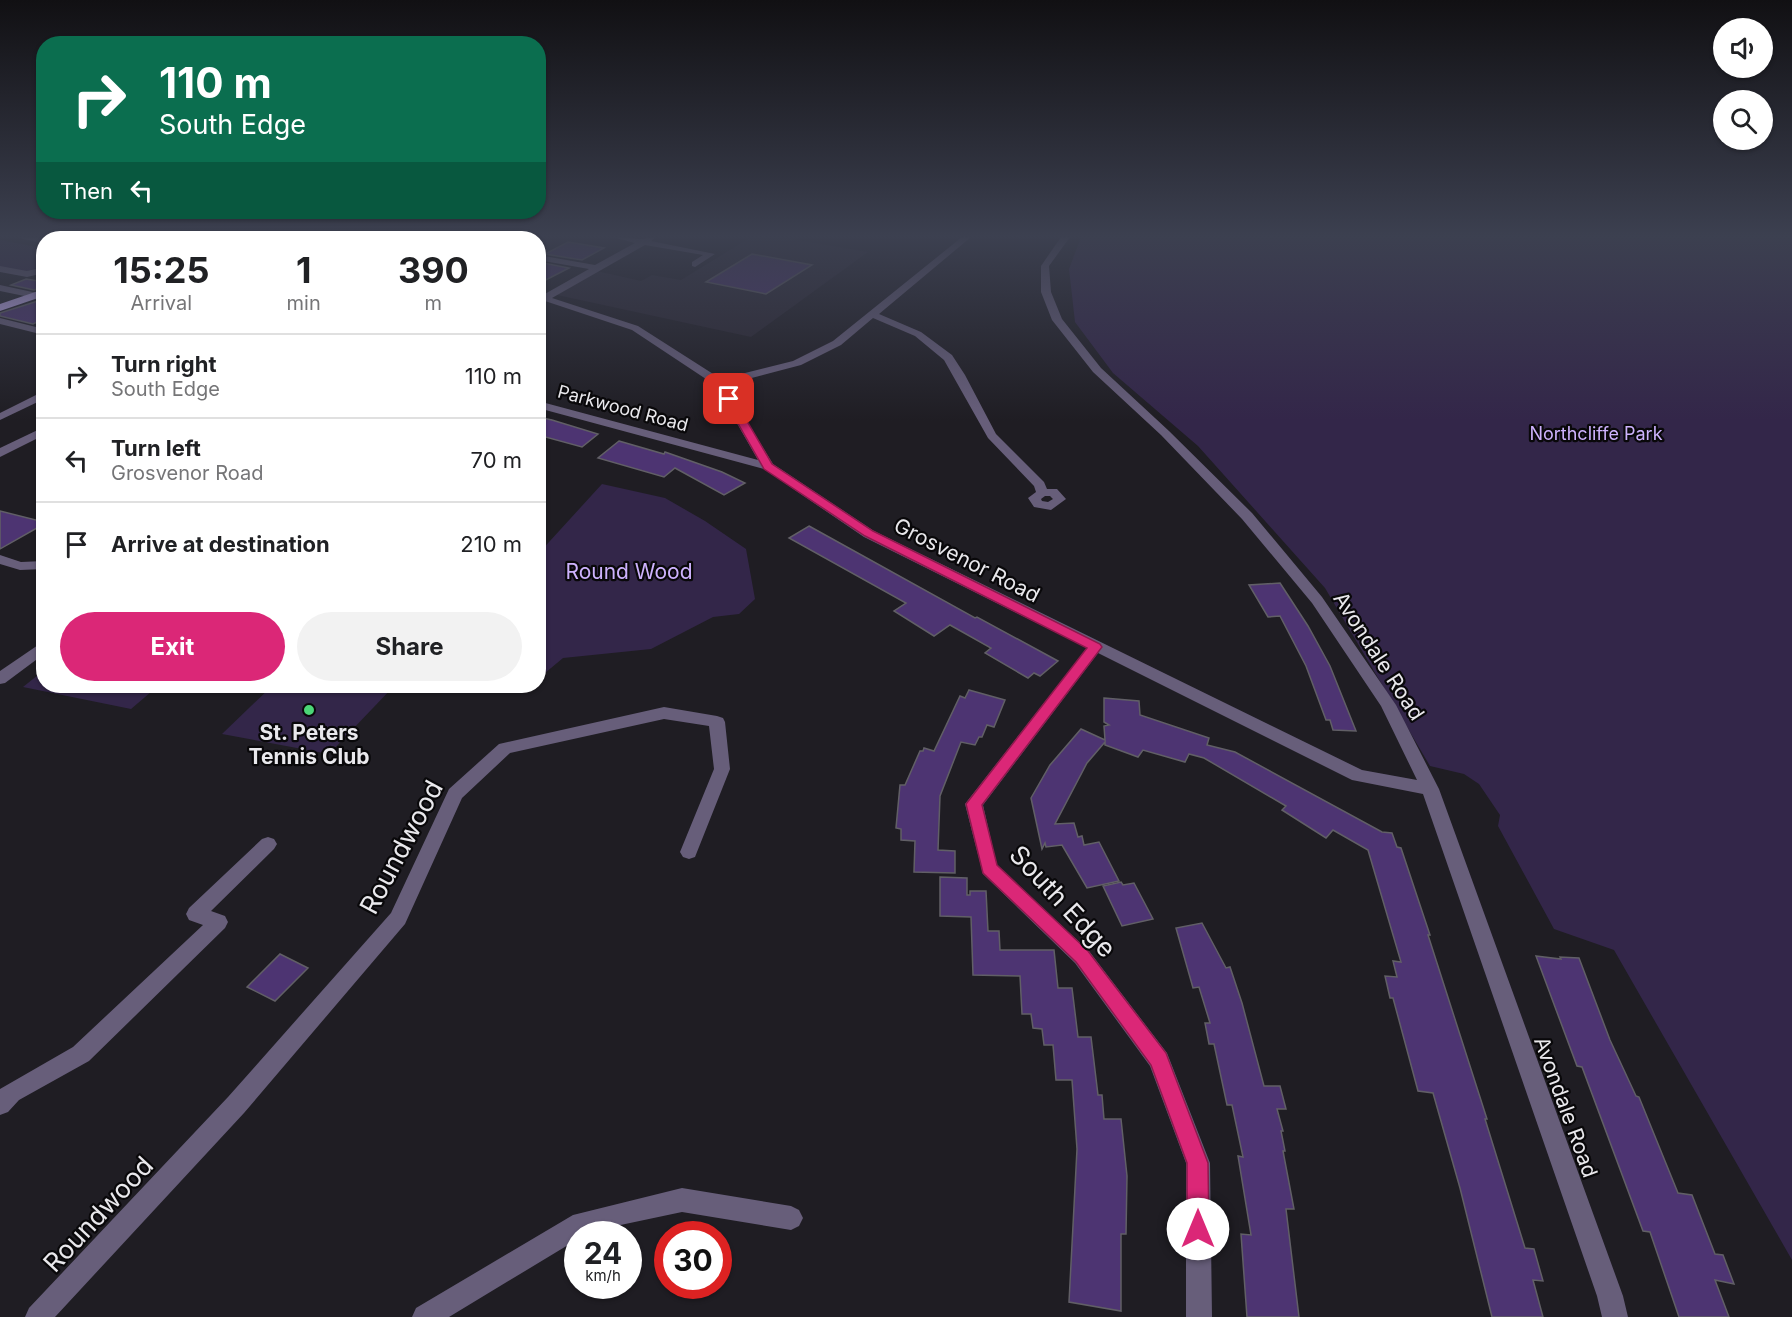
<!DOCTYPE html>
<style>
:root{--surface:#fff;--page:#f2f2f2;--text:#202124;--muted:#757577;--line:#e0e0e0;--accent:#db2777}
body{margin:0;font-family:Inter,sans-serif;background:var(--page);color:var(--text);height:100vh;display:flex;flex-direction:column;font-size:22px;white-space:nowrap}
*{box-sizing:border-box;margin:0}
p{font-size:20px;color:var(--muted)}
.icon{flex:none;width:33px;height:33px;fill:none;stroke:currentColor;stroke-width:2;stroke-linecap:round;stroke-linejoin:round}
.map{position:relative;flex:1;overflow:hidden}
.details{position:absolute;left:36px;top:231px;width:510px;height:462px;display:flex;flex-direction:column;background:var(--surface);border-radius:24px;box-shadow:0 2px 4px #0004}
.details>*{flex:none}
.guide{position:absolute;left:36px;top:36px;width:510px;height:183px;border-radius:24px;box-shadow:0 2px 4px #0004;background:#0b6e4f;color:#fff;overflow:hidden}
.controls{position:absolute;left:1713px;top:18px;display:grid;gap:12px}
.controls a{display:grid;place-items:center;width:60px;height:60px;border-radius:50%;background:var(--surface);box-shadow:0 2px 4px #0004;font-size:30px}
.speed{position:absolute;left:564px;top:1221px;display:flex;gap:12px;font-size:30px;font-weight:700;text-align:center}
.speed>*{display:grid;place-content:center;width:78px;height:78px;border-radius:50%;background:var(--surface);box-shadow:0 2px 4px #0004;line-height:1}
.speed small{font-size:15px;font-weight:400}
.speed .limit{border:9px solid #d22;background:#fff;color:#111}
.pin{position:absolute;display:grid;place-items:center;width:51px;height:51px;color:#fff;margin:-26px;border-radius:12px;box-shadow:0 3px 9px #0006}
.me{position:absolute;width:66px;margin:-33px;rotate:0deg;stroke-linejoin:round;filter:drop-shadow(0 0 4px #0008)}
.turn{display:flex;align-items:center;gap:21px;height:126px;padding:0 24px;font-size:27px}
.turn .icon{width:78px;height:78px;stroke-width:2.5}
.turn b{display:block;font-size:42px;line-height:51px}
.then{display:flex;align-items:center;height:57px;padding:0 24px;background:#0003;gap:12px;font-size:22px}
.eta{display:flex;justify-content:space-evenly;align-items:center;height:102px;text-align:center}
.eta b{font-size:36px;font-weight:700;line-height:42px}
.action{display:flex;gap:12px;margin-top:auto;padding:12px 24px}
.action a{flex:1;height:69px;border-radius:36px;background:var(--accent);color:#fff;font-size:24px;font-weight:700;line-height:69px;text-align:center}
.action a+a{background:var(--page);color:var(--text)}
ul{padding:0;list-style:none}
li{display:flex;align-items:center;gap:18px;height:84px;padding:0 24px;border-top:2px solid var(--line)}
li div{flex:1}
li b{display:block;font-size:22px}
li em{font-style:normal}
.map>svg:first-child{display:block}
.built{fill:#2a2631}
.green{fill:#332649}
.building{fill:#4d3472;stroke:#615f66;stroke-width:1.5}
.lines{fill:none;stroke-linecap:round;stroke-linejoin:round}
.minor{fill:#675e7a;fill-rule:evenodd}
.highway{fill:#cfb6fe;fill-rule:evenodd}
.route{fill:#db2777;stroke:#8e194d;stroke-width:1.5}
.poi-dot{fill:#4bd677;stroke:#09080a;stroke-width:2}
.labels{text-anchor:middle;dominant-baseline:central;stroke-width:4.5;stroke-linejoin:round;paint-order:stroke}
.far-street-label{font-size:18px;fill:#e9e8ec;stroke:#09080a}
.far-park-label{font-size:18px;fill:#cdb2fd;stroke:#09080a}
.street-label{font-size:21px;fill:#e9e8ec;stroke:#09080a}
.park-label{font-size:21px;fill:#cdb2fd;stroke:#09080a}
.poi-label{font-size:21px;font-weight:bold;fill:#e9e8ec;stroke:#09080a}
.near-street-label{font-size:26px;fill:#e9e8ec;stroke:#09080a}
</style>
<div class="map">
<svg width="1792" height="1317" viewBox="0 0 1792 1317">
<rect width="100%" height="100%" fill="#1f1d23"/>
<!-- built -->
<polygon class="built" points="751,237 780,237 868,252 751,337 557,295 597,271 641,281 652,275 681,280"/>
<!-- green -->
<g class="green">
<polygon points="1081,237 1792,237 1792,1260 1614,950 1554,929 1498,826 1500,815 1479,784 1464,774 1430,766 1325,588 1198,446 1113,373 1075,322 1069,269"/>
<polygon points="0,240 43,248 43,266 25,272 0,267"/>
<polygon points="602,484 665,498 705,521 746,549 755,599 739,614 713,617 651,649 563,658 539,678 539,553"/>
<polygon points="43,671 44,686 158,686 131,709 23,687"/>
<polygon points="272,686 394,686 329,754 222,734"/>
</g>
<!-- building -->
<g class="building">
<polygon points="568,242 604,248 582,260 545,254"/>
<polygon points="752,254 812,265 766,294 706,282"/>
<polygon points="538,262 569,268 538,284"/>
<polygon points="26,279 44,282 44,287 34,290 11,285"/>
<polygon points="44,299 44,319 33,324 0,316 0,313"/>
<polygon points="538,417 552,420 598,434 582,447 538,435"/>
<polygon points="619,441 664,454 665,452 722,472 745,483 724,495 675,468 664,477 598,458"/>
<polygon points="0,511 44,522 44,524 0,549"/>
<polygon points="809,526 975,618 977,617 1058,661 1040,676 1034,673 1028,678 985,653 991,648 950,625 934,636 894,611 906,603 789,538"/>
<polygon points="1280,583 1308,626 1330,666 1356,731 1333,730 1330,720 1326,720 1306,666 1280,616 1268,617 1249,585"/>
<polygon points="969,690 1005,700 994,727 987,725 982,737 979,737 975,745 961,742 940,796 938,850 955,851 955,873 914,872 915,841 901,840 901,829 896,828 900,785 905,785 920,751 923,751 924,748 934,751 960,696 965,698"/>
<polygon points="1104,698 1139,701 1140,715 1209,738 1207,745 1235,752 1382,832 1392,833 1397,847 1401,848 1430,935 1428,935 1487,1119 1485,1119 1525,1248 1534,1249 1543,1281 1533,1280 1543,1317 1492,1317 1460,1188 1433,1093 1418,1091 1393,998 1390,998 1385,976 1397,977 1393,961 1401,962 1368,850 1333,830 1326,838 1282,810 1286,806 1204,758 1189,754 1185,762 1143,750 1138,757 1105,745 1105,742 1087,763 1055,824 1074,823 1078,837 1082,836 1084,845 1099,842 1119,881 1087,888 1062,845 1046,847 1045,843 1042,849 1031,798 1050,765 1081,729 1105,740 1104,726 1109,725 1104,722"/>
<polygon points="940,877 967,878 967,895 970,895 970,891 986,891 988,931 999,931 1000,950 1054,950 1058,988 1072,988 1078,1037 1091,1037 1098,1095 1102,1095 1104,1119 1121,1119 1127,1176 1126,1234 1121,1234 1121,1311 1069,1302 1077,1149 1072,1080 1056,1080 1053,1045 1044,1045 1042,1029 1033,1028 1031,1014 1022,1014 1020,976 973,975 971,917 940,916"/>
<polygon points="1121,882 1123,885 1134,883 1153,919 1122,926 1103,886"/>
<polygon points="1202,923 1226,968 1230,967 1242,1003 1264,1086 1280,1086 1286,1109 1277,1109 1283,1131 1281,1131 1285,1151 1283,1151 1294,1209 1286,1209 1299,1317 1247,1317 1241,1234 1251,1235 1238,1156 1243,1157 1232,1105 1227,1105 1214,1044 1209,1044 1205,1023 1210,1023 1199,987 1193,988 1176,928"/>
<polygon points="280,954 308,968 275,1001 247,987"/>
<polygon points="1536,956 1561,959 1560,957 1579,958 1610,1040 1636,1096 1639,1097 1678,1193 1692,1195 1715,1254 1723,1255 1734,1284 1715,1280 1729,1317 1679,1317 1650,1232 1643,1231 1582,1067 1577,1066"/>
</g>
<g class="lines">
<!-- minor -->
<g class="minor">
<polygon points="21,237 44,238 44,243 22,239"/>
<polygon points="242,237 257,237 257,238 243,238"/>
<polygon points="432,237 447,237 447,238 433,238"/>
<path d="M 612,237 L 642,239 L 656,237 L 651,241 L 715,254 L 695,267 L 692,266 L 692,262 L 703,255 L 645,245 L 552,298 L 638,326 L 721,379 L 793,361 L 833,341 L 962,237 L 971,237 L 879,314 L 921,332 L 952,355 L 965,375 L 996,434 L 1044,482 L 1047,489 L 1057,489 L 1066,499 L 1051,510 L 1034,507 L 1028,498 L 1036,492 L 1034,486 L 988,438 L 944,360 L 915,336 L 873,318 L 841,345 L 801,365 L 725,385 L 773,464 L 874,531 L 1362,770 L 1417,780 L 1381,706 L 1312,603 L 1242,519 L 1161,435 L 1093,372 L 1052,320 L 1041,292 L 1041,266 L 1061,237 L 1070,237 L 1049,266 L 1051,292 L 1062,319 L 1101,368 L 1169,431 L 1252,513 L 1322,597 L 1396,705 L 1439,789 L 1623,1296 L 1628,1317 L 1602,1317 L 1597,1296 L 1423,794 L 1352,780 L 1098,653 L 983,805 L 997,866 L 1089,951 L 1167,1053 L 1210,1163 L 1212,1317 L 1186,1317 L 1186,1163 L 1150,1066 L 1075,963 L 983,874 L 965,804 L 1087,648 L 864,537 L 764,469 L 538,408 L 538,401 L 758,460 L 715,385 L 632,330 L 545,301 L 538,302 L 538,293 L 543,295 L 589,269 L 538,260 L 538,255 L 595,265 L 635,243 ZM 1045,496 L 1050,496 L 1053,499 L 1048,502 L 1042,501 L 1041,499 Z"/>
<polygon points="0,266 27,271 44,267 44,273 27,277 0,272"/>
<polygon points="0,285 37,293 39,295 34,298 0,291"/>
<polygon points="0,318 44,329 44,335 0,324"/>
<polygon points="44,391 44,399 0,420 0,413"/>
<polygon points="44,427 44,435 0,457 0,448"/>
<polygon points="0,555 21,562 44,561 44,569 20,570 0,564"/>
<polygon points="44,641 44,654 5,683 0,684 0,671"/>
<polygon points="664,707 717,716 723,718 725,722 730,769 695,857 689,859 683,857 680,852 714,769 709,726 664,719 510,753 462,798 405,924 244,1113 55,1317 25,1317 29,1308 228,1097 391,913 449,789 499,744"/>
<polygon points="268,837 274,839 277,844 274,849 211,911 225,916 228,922 225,928 89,1061 19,1100 8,1112 0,1115 0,1089 73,1047 203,925 189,920 186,914 189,908 262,839"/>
<polygon points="682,1188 791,1206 799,1210 803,1218 799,1226 791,1230 682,1212 578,1234 578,1239 449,1317 412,1317 416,1308 573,1215"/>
</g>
<!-- highway -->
<polygon class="highway" points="44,289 44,296 0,311 0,304"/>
</g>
<!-- sky -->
<linearGradient id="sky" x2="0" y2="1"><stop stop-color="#111013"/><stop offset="0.56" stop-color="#3c4050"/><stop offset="1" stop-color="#3c4050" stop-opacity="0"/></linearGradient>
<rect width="1792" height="421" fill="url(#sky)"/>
<!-- route -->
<polygon class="route" points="726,397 733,397 772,464 873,531 1100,644 1102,647 982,805 997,865 1088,951 1166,1053 1208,1163 1209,1229 1206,1237 1198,1240 1190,1237 1187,1229 1187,1163 1151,1065 1076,962 983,873 966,804 1087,648 865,536 764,469 724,399"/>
<!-- markers -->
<circle class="poi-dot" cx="309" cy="710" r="6"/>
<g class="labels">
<!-- far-street labels -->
<g class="far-street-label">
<text transform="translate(623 408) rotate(15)">Parkwood Road</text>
</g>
<!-- far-park labels -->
<g class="far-park-label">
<text x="1596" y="433">Northcliffe Park</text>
</g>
<!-- street labels -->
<g class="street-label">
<text transform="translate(967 560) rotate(27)">Grosvenor Road</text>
<text transform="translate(1379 656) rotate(57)">Avondale Road</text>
<text transform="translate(1566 1107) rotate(70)">Avondale Road</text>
</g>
<!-- park labels -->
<g class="park-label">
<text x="629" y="571">Round Wood</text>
</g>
<!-- poi labels -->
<g class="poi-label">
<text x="309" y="732">St. Peters<tspan x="309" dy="24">Tennis Club</tspan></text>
</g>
<!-- near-street labels -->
<g class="near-street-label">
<text transform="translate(401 847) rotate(-62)">Roundwood</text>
<text transform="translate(1063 901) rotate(47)">South Edge</text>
<text transform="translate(98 1214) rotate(-47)">Roundwood</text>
</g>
</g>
</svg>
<div class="controls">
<a><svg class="icon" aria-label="sound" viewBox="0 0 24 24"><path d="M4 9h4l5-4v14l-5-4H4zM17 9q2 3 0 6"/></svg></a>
<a><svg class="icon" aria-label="search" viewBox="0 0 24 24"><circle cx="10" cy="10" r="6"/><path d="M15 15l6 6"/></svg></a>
</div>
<div class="speed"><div>24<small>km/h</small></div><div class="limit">30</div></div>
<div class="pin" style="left:729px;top:399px;background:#d93025"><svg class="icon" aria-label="arrive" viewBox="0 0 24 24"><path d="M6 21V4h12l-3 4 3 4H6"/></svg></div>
<svg class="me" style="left:1198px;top:1229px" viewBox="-20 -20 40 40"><circle r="19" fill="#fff"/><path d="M0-13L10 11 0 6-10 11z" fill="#db2777"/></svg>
<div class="guide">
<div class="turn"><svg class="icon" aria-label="right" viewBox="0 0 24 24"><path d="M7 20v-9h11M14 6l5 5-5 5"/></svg><div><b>110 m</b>South Edge</div></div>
<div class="then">Then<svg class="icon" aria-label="left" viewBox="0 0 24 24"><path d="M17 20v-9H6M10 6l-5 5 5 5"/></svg></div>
</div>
<section class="details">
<div class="eta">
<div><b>15:25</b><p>Arrival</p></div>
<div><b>1</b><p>min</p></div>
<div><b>390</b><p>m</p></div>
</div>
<ul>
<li><svg class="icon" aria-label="right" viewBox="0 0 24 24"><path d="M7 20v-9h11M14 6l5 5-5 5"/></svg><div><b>Turn right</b><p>South Edge</p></div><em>110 m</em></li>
<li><svg class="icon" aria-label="left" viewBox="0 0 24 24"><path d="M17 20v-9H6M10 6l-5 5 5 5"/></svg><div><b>Turn left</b><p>Grosvenor Road</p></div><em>70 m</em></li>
<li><svg class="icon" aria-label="arrive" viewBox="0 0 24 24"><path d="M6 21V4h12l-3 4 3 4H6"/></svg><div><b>Arrive at destination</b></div><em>210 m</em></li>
</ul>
<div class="action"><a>Exit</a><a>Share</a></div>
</section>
</div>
